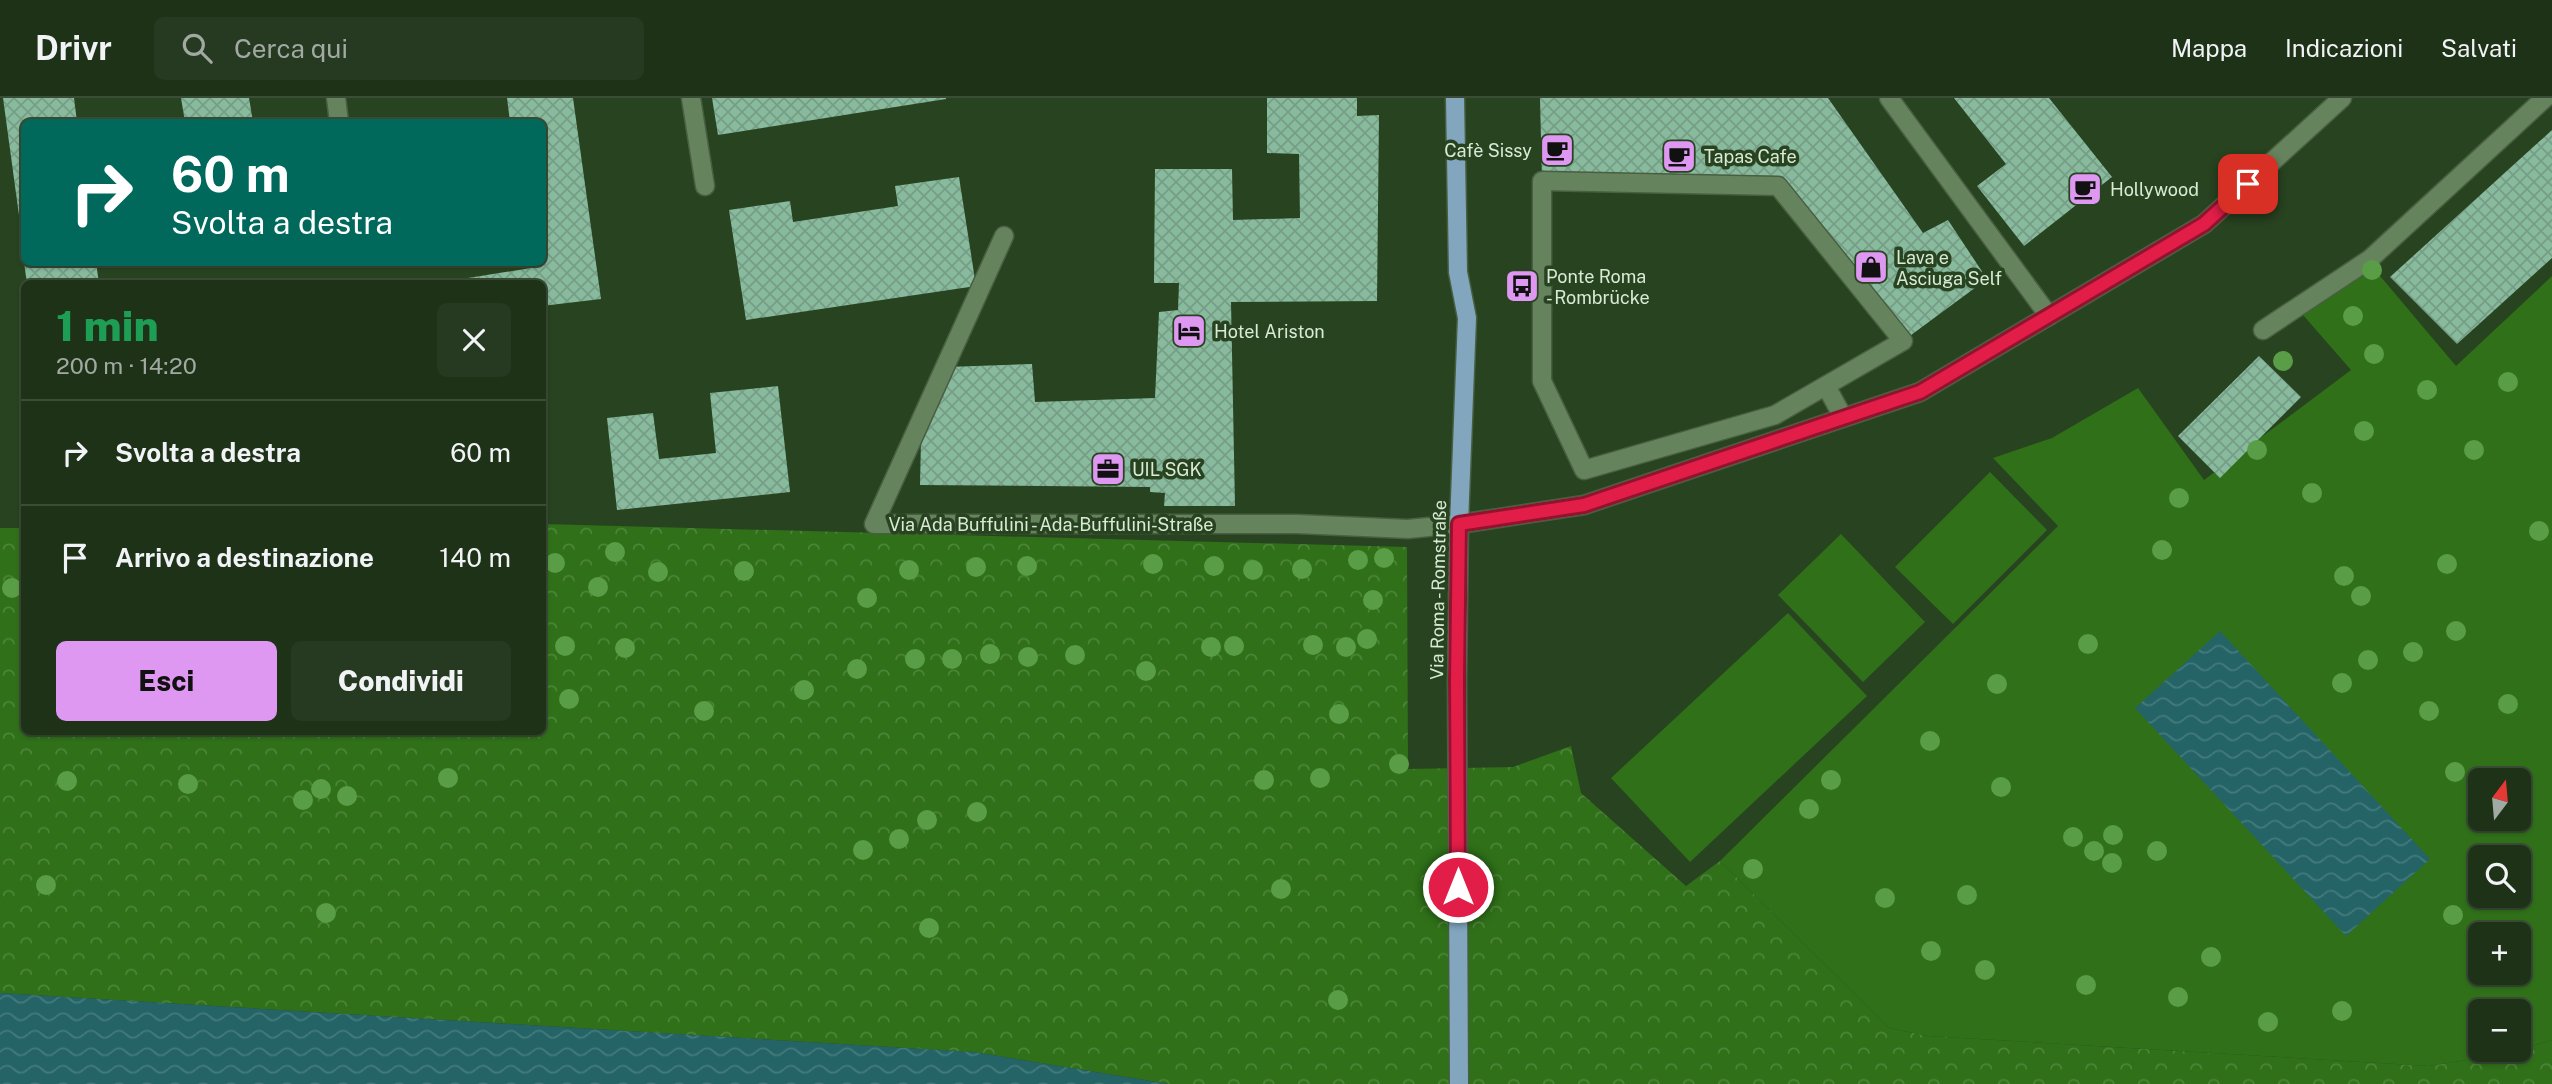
<!DOCTYPE html>
<html lang="it">
<meta charset="utf-8">
<style>
:root{--surface:#1e3218;--page:#263a21;--text:#f1f3f6;--muted:#a1aaa2;--line:#3c4d37;--accent:#df98f1}
body{margin:0;font-family:"Public Sans",sans-serif;background:var(--page);color:var(--text);height:100vh;display:flex;flex-direction:column;font-size:26px;white-space:nowrap}
*{box-sizing:border-box;margin:0}
p{font-size:23px;color:var(--muted)}
.icon{flex:none;width:38px;height:38px;fill:none;stroke:currentColor;stroke-width:2;stroke-linecap:round;stroke-linejoin:round}
.map{position:relative;flex:1;overflow:hidden}
.drawer{position:absolute;left:21px;top:182px;width:525px;height:455px;display:flex;flex-direction:column;background:var(--surface);border-radius:10px;box-shadow:0 2px 5px #0004,0 0 0 2px var(--line)}
.drawer>*{flex:none}
.banner{position:absolute;left:21px;top:21px;width:525px;height:147px;border-radius:10px;box-shadow:0 2px 5px #0004,0 0 0 2px var(--line);background:#00695c;color:#fff;overflow:hidden}
.needle{width:46px;rotate:16deg}
.controls{position:absolute;left:2468px;top:670px;display:grid;gap:14px}
.controls a{display:grid;place-items:center;width:63px;height:63px;border-radius:10px;background:var(--surface);box-shadow:0 2px 5px #0004,0 0 0 2px var(--line);font-size:35px}
.pin{position:absolute;display:grid;place-items:center;width:60px;height:60px;color:#fff;margin:-30px;border-radius:14px;box-shadow:0 4px 10px #0006}
.me{position:absolute;width:77px;margin:-38px;rotate:0deg;stroke-linejoin:round;filter:drop-shadow(0 0 5px #0008)}
.turn{display:flex;align-items:center;gap:24px;height:147px;padding:0 35px;font-size:32px}
.turn .icon{width:91px;height:91px;stroke-width:2.5}
.turn b{display:block;font-size:49px;line-height:60px}
.round{display:grid;place-items:center;flex:none;width:74px;height:74px;border-radius:10px;background:var(--page)}
.head{display:flex;align-items:center;justify-content:space-between;height:119px;padding:0 35px}
h1{font-size:42px;font-weight:800;line-height:52px;color:#1e9e55}
.button{display:flex;gap:14px;margin-top:auto;padding:14px 35px}
.button a{flex:1;height:80px;border-radius:10px;background:var(--accent);color:#111;font-size:28px;font-weight:800;line-height:80px;text-align:center}
.button a+a{background:var(--page);color:var(--text)}
ul{padding:0;list-style:none}
li{display:flex;align-items:center;gap:21px;height:105px;padding:0 35px;border-top:2px solid var(--line)}
li div{flex:1}
li b{display:block;font-size:26px}
li em{font-style:normal}
header{display:flex;align-items:center;gap:42px;box-sizing:border-box;height:98px;padding:0 35px;background:var(--surface);border-bottom:2px solid var(--line)}
header strong{font-size:33px}
nav{display:flex;gap:38px;margin-inline-start:auto;font-size:24px}
.search{width:490px;height:63px;background:var(--page);display:flex;align-items:center;gap:18px;box-sizing:border-box;padding:0 24px;border-radius:10px;color:var(--muted);font-size:26px}
.map>svg:first-child{display:block}
.grass{fill:#2f7019;fill-rule:evenodd}
.park{fill:url(#park-crowns)}
.water{fill:url(#water-waves)}
.building{fill:url(#building-cross-hatch)}
.lines{fill:none;stroke-linecap:round;stroke-linejoin:round}
.lane-casing{stroke:#485f41;stroke-width:21}
.street-casing{stroke:#485f41;stroke-width:21}
.primary-casing{stroke:#485f41;stroke-width:21}
.lane{stroke:#65835d;stroke-width:18}
.street{stroke:#65835d;stroke-width:18}
.primary{stroke:#81a6be;stroke-width:18}
.tree{fill:#5a9d47}
.route-casing{stroke:#92132f;stroke-width:18}
.route{stroke:#e11d48;stroke-width:12}
.labels{text-anchor:middle;dominant-baseline:central;stroke-width:7;stroke-linejoin:round;paint-order:stroke}
.poi-label{font-size:18px;fill:#d9ead5;stroke:#284320;text-anchor:start}
.street-label{font-size:18px;fill:#d9ead5;stroke:#284320}
</style>
<header>
<strong>Drivr</strong>
<div class="search"><svg class="icon" aria-label="search" viewBox="0 0 24 24"><circle cx="10" cy="10" r="6"/><path d="M15 15l6 6"/></svg>Cerca qui</div>
<nav><a>Mappa</a><a>Indicazioni</a><a>Salvati</a></nav>
</header>
<div class="map">
<svg width="2552" height="986" viewBox="0 0 2552 986">
<defs>
<pattern id="park-crowns" width="20" height="18" patternUnits="userSpaceOnUse" patternTransform="scale(1.75)"><rect width="20" height="18" fill="#2f7019"/><path d="M2 6a3 3 0 1 1 6 0M12 15a3 3 0 1 1 6 0" fill="none" stroke="#4d853a"/></pattern>
<pattern id="water-waves" width="16" height="10" patternUnits="userSpaceOnUse" patternTransform="scale(1.75)"><rect width="16" height="10" fill="#246467"/><path d="M0 5q4-4 8 0t8 0" fill="none" stroke="#437a7c"/></pattern>
<pattern id="building-cross-hatch" width="8" height="8" patternUnits="userSpaceOnUse" patternTransform="scale(1.75)"><rect width="8" height="8" fill="#88ba9e"/><path d="M0 0l8 8M0 8l8-8" fill="none" stroke="#769d86"/></pattern>
</defs>
<rect width="100%" height="100%" fill="#284320"/>
<!-- grass -->
<g class="grass">
<path d="M 2370,166 L 2456,268 L 2552,178 L 2552,942 L 2505,956 L 2429,968 L 1928,938 L 1889,930 L 1720,763 L 2058,428 L 1993,360 L 2052,340 L 2138,290 L 2204,382 L 2351,272 L 2303,217 ZM 2480,682 L 2518,682 L 2518,721 L 2480,721 ZM 2480,760 L 2518,760 L 2518,798 L 2480,798 ZM 2480,836 L 2518,836 L 2518,875 L 2480,875 ZM 2480,914 L 2518,914 L 2518,952 L 2480,952 Z"/>
<polygon points="1990,374 2047,432 1953,526 1895,469"/>
<polygon points="1841,436 1925,524 1863,584 1778,497"/>
<polygon points="1788,515 1867,598 1690,764 1611,680"/>
</g>
<!-- park -->
<polygon class="park" points="543,426 1407,449 1408,671 1513,669 1571,648 1581,695 1686,788 1720,763 1889,930 1928,938 2429,968 2505,956 2552,942 2552,986 1169,986 974,954 0,895 0,430 24,430 24,634 542,634"/>
<!-- water -->
<g class="water">
<polygon points="2220,533 2430,761 2346,838 2135,610"/>
<polygon points="0,895 974,954 1169,986 0,986"/>
</g>
<!-- building -->
<g class="building">
<polygon points="3,0 74,0 77,24 24,24 24,154"/>
<polygon points="181,0 249,0 253,24 185,24"/>
<polygon points="507,0 573,0 601,201 542,208 542,186 431,186 531,170 530,164 542,164 542,24 510,24"/>
<polygon points="712,0 946,0 946,1 718,37"/>
<polygon points="1267,0 1357,0 1357,18 1379,17 1377,203 1231,204 1235,408 1164,408 1165,395 1150,394 1150,389 920,387 921,342 947,269 1032,266 1035,304 1155,300 1159,214 1178,212 1179,185 1154,185 1155,71 1232,71 1233,122 1300,120 1299,56 1267,55"/>
<polygon points="1540,0 1828,0 1923,135 1948,122 1987,181 1903,243 1778,88 1542,83"/>
<polygon points="1954,0 2049,0 2112,79 2024,148 1977,88 2006,66"/>
<polygon points="2552,32 2552,160 2457,246 2390,179"/>
<polygon points="959,79 976,188 746,222 729,112 790,103 793,124 898,108 895,88"/>
<polygon points="24,164 96,164 99,186 27,186"/>
<polygon points="2259,258 2301,299 2220,380 2178,338"/>
<polygon points="778,288 790,394 617,412 607,320 653,315 659,361 716,355 710,295"/>
</g>
<g class="lines">
<!-- lane casing -->
<g class="lane-casing">
<g id="lane">
<polyline points="336,0 339,24"/>
<polyline points="691,0 705,88"/>
<polyline points="1889,0 2049,218"/>
<polyline points="2263,232 2370,161 2545,0"/>
<polyline points="1826,288 1843,319"/>
</g>
</g>
<!-- street casing -->
<g class="street-casing">
<g id="street">
<polygon points="1542,83 1778,88 1903,243 1775,317 1584,372 1542,283"/>
<polyline points="1004,138 874,426 1297,426 1408,431 1459,426 1584,407 1920,294 2204,126 2342,0"/>
</g>
</g>
<!-- primary casing -->
<g class="primary-casing">
<polyline id="primary" points="1455,0 1458,174 1467,220 1459,426 1457,582 1459,986"/>
</g>
<!-- lane -->
<use href="#lane" class="lane"/>
<!-- street -->
<use href="#street" class="street"/>
<!-- primary -->
<use href="#primary" class="primary"/>
</g>
<!-- trees -->
<g class="tree">
<circle cx="2372" cy="172" r="10"/>
<circle cx="2353" cy="218" r="10"/>
<circle cx="2374" cy="256" r="10"/>
<circle cx="2283" cy="263" r="10"/>
<circle cx="2508" cy="284" r="10"/>
<circle cx="2427" cy="292" r="10"/>
<circle cx="2364" cy="333" r="10"/>
<circle cx="2257" cy="352" r="10"/>
<circle cx="2474" cy="352" r="10"/>
<circle cx="2312" cy="395" r="10"/>
<circle cx="2179" cy="400" r="10"/>
<circle cx="2539" cy="433" r="10"/>
<circle cx="2162" cy="452" r="10"/>
<circle cx="615" cy="454" r="10"/>
<circle cx="1384" cy="460" r="10"/>
<circle cx="1358" cy="462" r="10"/>
<circle cx="555" cy="465" r="10"/>
<circle cx="1153" cy="466" r="10"/>
<circle cx="2447" cy="466" r="10"/>
<circle cx="1027" cy="468" r="10"/>
<circle cx="1214" cy="468" r="10"/>
<circle cx="976" cy="469" r="10"/>
<circle cx="1302" cy="471" r="10"/>
<circle cx="909" cy="472" r="10"/>
<circle cx="1253" cy="472" r="10"/>
<circle cx="744" cy="473" r="10"/>
<circle cx="658" cy="474" r="10"/>
<circle cx="2344" cy="478" r="10"/>
<circle cx="598" cy="489" r="10"/>
<circle cx="12" cy="490" r="10"/>
<circle cx="2361" cy="498" r="10"/>
<circle cx="867" cy="500" r="10"/>
<circle cx="1373" cy="502" r="10"/>
<circle cx="2456" cy="533" r="10"/>
<circle cx="1367" cy="541" r="10"/>
<circle cx="2088" cy="546" r="10"/>
<circle cx="1313" cy="547" r="10"/>
<circle cx="565" cy="548" r="10"/>
<circle cx="1234" cy="548" r="10"/>
<circle cx="1211" cy="549" r="10"/>
<circle cx="1346" cy="549" r="10"/>
<circle cx="625" cy="550" r="10"/>
<circle cx="2413" cy="554" r="10"/>
<circle cx="990" cy="556" r="10"/>
<circle cx="1075" cy="557" r="10"/>
<circle cx="1028" cy="559" r="10"/>
<circle cx="915" cy="561" r="10"/>
<circle cx="952" cy="561" r="10"/>
<circle cx="2368" cy="562" r="10"/>
<circle cx="857" cy="571" r="10"/>
<circle cx="1146" cy="573" r="10"/>
<circle cx="2342" cy="585" r="10"/>
<circle cx="1997" cy="586" r="10"/>
<circle cx="804" cy="592" r="10"/>
<circle cx="569" cy="601" r="10"/>
<circle cx="2508" cy="606" r="10"/>
<circle cx="704" cy="613" r="10"/>
<circle cx="2429" cy="613" r="10"/>
<circle cx="1339" cy="616" r="10"/>
<circle cx="1930" cy="643" r="10"/>
<circle cx="1399" cy="666" r="10"/>
<circle cx="2455" cy="674" r="10"/>
<circle cx="448" cy="680" r="10"/>
<circle cx="1320" cy="680" r="10"/>
<circle cx="1264" cy="682" r="10"/>
<circle cx="1831" cy="682" r="10"/>
<circle cx="67" cy="683" r="10"/>
<circle cx="188" cy="686" r="10"/>
<circle cx="2001" cy="689" r="10"/>
<circle cx="321" cy="691" r="10"/>
<circle cx="347" cy="698" r="10"/>
<circle cx="303" cy="702" r="10"/>
<circle cx="1809" cy="711" r="10"/>
<circle cx="977" cy="714" r="10"/>
<circle cx="927" cy="722" r="10"/>
<circle cx="2113" cy="737" r="10"/>
<circle cx="2073" cy="739" r="10"/>
<circle cx="899" cy="741" r="10"/>
<circle cx="863" cy="752" r="10"/>
<circle cx="2094" cy="753" r="10"/>
<circle cx="2157" cy="753" r="10"/>
<circle cx="2112" cy="765" r="10"/>
<circle cx="1753" cy="771" r="10"/>
<circle cx="46" cy="787" r="10"/>
<circle cx="1281" cy="791" r="10"/>
<circle cx="1967" cy="797" r="10"/>
<circle cx="1885" cy="800" r="10"/>
<circle cx="326" cy="815" r="10"/>
<circle cx="2453" cy="817" r="10"/>
<circle cx="929" cy="830" r="10"/>
<circle cx="1931" cy="853" r="10"/>
<circle cx="2211" cy="859" r="10"/>
<circle cx="1985" cy="872" r="10"/>
<circle cx="2086" cy="887" r="10"/>
<circle cx="2178" cy="899" r="10"/>
<circle cx="1338" cy="902" r="10"/>
<circle cx="2342" cy="913" r="10"/>
<circle cx="2268" cy="924" r="10"/>
</g>
<g class="lines">
<!-- route casing -->
<g class="route-casing">
<polyline id="route" points="1458,789 1457,582 1459,426 1584,407 1920,294 2204,126 2248,86"/>
</g>
<!-- route -->
<use href="#route" class="route"/>
</g>
<!-- icons -->
<defs>
<g id="cafe-square" transform="scale(1.75)"><rect x="-9" y="-9" width="18" height="18" rx="4" fill="#df98f1" stroke="#284320"/><path d="M-5.5-4.5H6V0H3Q3 3.5 0 3.5H-2.5Q-5.5 3.5-5.5 0ZM3-3.2v2h1.7v-2ZM-6 4.5H4V6H-6Z" fill="#111"/></g>
<g id="shop-square" transform="scale(1.75)"><rect x="-9" y="-9" width="18" height="18" rx="4" fill="#df98f1" stroke="#284320"/><path d="M-5-2.5h2.3a2.7 3.5 0 0 1 5.4 0H5L5.5 6h-11ZM-1.5-2.5h3a1.5 2.3 0 0 0-3 0Z" fill="#111"/></g>
<g id="bus-square" transform="scale(1.75)"><rect x="-9" y="-9" width="18" height="18" rx="4" fill="#df98f1" stroke="#284320"/><path d="M-5-6H5V4H4V6H2V4H-2V6H-4V4H-5ZM-3.5-4V0h7V-4ZM-3.5 1.2v1.5H-2V1.2ZM2 1.2v1.5H3.5V1.2Z" fill="#111"/></g>
<g id="hotel-square" transform="scale(1.75)"><rect x="-9" y="-9" width="18" height="18" rx="4" fill="#df98f1" stroke="#284320"/><path d="M-6-4.5h1.5V1H6V5H4.5V3h-9V5H-6ZM-4 0a1.8 1.8 0 1 1 3.6 0ZM.5 0V-2.5h3Q6-2.5 6 0Z" fill="#111"/></g>
<g id="office-square" transform="scale(1.75)"><rect x="-9" y="-9" width="18" height="18" rx="4" fill="#df98f1" stroke="#284320"/><path d="M-6-3h4V-5.5h4V-3h4V5H-6ZM-1-4.5V-3h2v-1.5ZM-6 0V1H6V0Z" fill="#111"/></g>
</defs>
<g fill-rule="evenodd">
<use href="#cafe-square" x="1557" y="52"/>
<use href="#cafe-square" x="1679" y="58"/>
<use href="#cafe-square" x="2085" y="91"/>
<use href="#shop-square" x="1871" y="169"/>
<use href="#bus-square" x="1522" y="188"/>
<use href="#hotel-square" x="1189" y="233"/>
<use href="#office-square" x="1108" y="371"/>
</g>
<g class="labels">
<!-- poi labels -->
<g class="poi-label">
<text x="1532" y="52" text-anchor="end">Cafè Sissy</text>
<text x="1704" y="58">Tapas Cafe</text>
<text x="2110" y="91">Hollywood</text>
<text x="1896" y="159">Lava e<tspan x="1896" dy="21">Asciuga Self</tspan></text>
<text x="1546" y="178">Ponte Roma<tspan x="1546" dy="21">- Rombrücke</tspan></text>
<text x="1214" y="233">Hotel Ariston</text>
<text x="1132" y="371">UIL SGK</text>
</g>
<!-- street labels -->
<g class="street-label">
<text x="1051" y="426">Via Ada Buffulini - Ada-Buffulini-Straße</text>
<text transform="translate(1438 492) rotate(-89)">Via Roma - Romstraße</text>
</g>
</g>
</svg>
<div class="controls">
<a><svg class="needle" viewBox="-14 -14 28 28"><path d="M0-13l5 13h-10z" fill="#e53935"/><path d="M0 13l5-13h-10z" fill="#a1aaa2"/></svg></a>
<a><svg class="icon" aria-label="search" viewBox="0 0 24 24"><circle cx="10" cy="10" r="6"/><path d="M15 15l6 6"/></svg></a>
<a>+</a>
<a>−</a>
</div>
<div class="pin" style="left:2248px;top:86px;background:#d93025"><svg class="icon" aria-label="arrive" viewBox="0 0 24 24"><path d="M6 21V4h12l-3 4 3 4H6"/></svg></div>
<svg class="me" style="left:1458px;top:789px" viewBox="-20 -20 40 40"><circle r="17" fill="#e11d48" stroke="#fff" stroke-width="3"/><path d="M0-11L8 9 0 5-8 9z" fill="#fff"/></svg>
<div class="banner">
<div class="turn"><svg class="icon" aria-label="right" viewBox="0 0 24 24"><path d="M7 20v-9h11M14 6l5 5-5 5"/></svg><div><b>60 m</b>Svolta a destra</div></div>
</div>
<section class="drawer">
<div class="head"><div><h1>1 min</h1><p>200 m · 14:20</p></div><a class="round"><svg class="icon" aria-label="close" viewBox="0 0 24 24"><path d="M6 6l12 12M18 6L6 18"/></svg></a></div>
<ul>
<li><svg class="icon" aria-label="right" viewBox="0 0 24 24"><path d="M7 20v-9h11M14 6l5 5-5 5"/></svg><div><b>Svolta a destra</b></div><em>60 m</em></li>
<li><svg class="icon" aria-label="arrive" viewBox="0 0 24 24"><path d="M6 21V4h12l-3 4 3 4H6"/></svg><div><b>Arrivo a destinazione</b></div><em>140 m</em></li>
</ul>
<div class="button"><a>Esci</a><a>Condividi</a></div>
</section>
</div>
